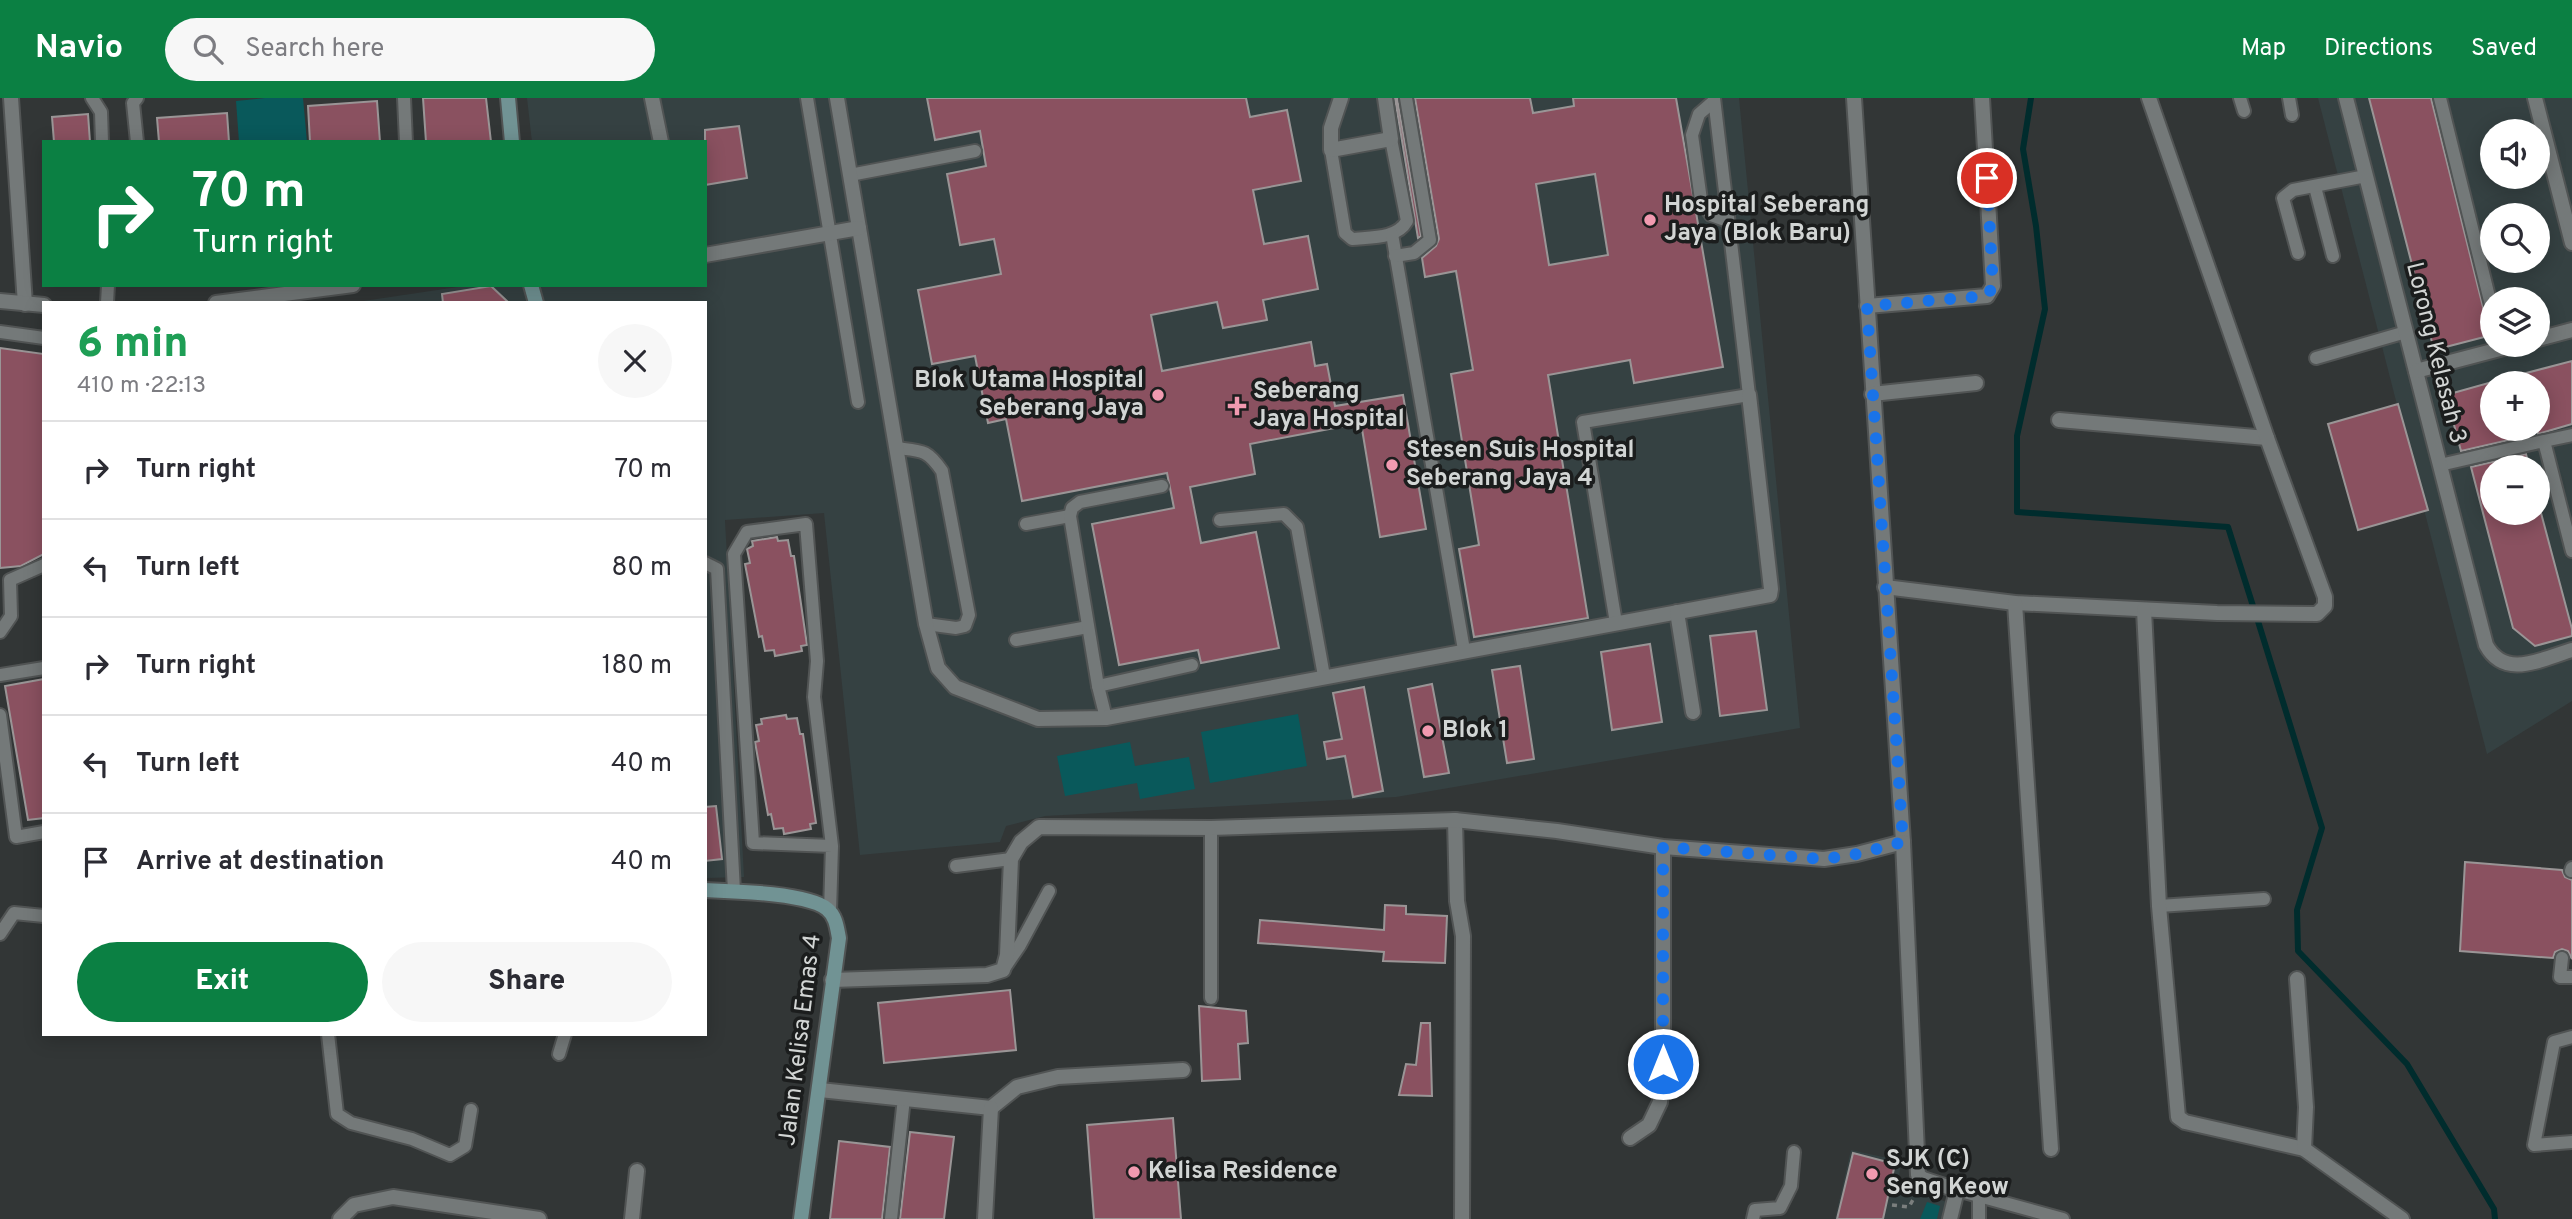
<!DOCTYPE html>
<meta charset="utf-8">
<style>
:root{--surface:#fff;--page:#f7f7f7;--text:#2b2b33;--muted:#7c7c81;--line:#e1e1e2;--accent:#0b8043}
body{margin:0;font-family:Overpass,sans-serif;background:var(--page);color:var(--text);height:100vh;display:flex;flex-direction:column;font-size:26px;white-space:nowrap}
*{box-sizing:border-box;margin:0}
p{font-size:23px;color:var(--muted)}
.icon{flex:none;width:38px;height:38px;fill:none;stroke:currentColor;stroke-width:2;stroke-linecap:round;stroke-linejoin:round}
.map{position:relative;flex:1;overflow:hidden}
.drawer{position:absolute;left:42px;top:203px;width:665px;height:735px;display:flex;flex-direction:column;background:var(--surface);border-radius:0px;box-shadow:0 4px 18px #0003}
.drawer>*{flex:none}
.top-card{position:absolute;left:42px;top:42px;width:665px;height:147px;border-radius:0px;box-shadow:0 4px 18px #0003;background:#0b8043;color:#fff;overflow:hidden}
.buttons{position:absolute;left:2480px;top:21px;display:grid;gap:14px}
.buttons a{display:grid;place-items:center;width:70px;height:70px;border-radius:50%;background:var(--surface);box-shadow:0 4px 18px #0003;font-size:35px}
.pin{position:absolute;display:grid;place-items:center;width:60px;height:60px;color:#fff;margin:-30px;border:4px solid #fff;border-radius:50%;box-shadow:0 2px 7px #0007}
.me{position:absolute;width:77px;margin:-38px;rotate:0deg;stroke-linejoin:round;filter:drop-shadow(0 0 5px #0008)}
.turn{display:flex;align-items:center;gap:24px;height:147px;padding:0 35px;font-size:32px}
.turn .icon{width:91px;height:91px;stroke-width:2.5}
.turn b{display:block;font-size:49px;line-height:60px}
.round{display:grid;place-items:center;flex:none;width:74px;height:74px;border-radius:37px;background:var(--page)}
.summary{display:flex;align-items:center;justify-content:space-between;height:119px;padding:0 35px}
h1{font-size:42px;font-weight:800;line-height:52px;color:#1e9e55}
.cta{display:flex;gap:14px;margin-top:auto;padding:14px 35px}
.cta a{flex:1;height:80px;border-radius:42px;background:var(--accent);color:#fff;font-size:28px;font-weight:800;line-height:80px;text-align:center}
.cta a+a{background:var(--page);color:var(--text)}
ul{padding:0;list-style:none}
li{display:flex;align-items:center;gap:21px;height:98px;padding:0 35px;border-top:2px solid var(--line)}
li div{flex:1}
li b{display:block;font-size:26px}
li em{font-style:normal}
header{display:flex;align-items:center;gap:42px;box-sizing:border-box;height:98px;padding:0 35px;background:var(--accent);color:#fff}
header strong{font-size:33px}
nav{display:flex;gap:38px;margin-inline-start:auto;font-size:24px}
.search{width:490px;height:63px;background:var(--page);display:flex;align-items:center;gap:18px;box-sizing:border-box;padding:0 24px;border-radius:38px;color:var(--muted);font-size:26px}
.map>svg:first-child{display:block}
.built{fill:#354142;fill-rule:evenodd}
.green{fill:#09595b}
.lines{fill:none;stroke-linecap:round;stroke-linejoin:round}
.stream{stroke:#002c2d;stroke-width:6}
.building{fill:#8a5160;stroke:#9a9596;stroke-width:2;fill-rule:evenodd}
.lane-casing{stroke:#515454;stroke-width:16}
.street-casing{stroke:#515454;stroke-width:18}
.secondary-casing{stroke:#515454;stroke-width:18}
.path{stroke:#7b7f7e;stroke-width:3.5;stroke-dasharray:5 5;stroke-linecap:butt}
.lane{stroke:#747979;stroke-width:12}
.street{stroke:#747979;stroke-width:14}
.secondary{stroke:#719394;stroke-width:14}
.route{stroke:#1a73e8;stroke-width:12;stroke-dasharray:0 21.6}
.poi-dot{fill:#f19ab0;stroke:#1b1d1d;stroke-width:2.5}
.labels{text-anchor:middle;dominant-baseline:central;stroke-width:7;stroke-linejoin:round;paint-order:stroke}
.poi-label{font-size:24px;font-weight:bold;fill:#d2d5d4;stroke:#1b1d1d;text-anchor:start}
.street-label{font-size:24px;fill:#d2d5d4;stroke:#1b1d1d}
</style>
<header>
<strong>Navio</strong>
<div class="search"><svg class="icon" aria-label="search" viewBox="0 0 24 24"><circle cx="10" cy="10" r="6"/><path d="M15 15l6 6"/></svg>Search here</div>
<nav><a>Map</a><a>Directions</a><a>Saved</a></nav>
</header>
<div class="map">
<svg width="2572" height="1121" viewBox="0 0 2572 1121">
<rect width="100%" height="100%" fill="#323636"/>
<!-- built -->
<g class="built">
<polygon points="527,0 1739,0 1800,630 1396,699 1045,718 1006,728 1000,744 860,757 824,415 725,422 744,779 705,780 705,205 350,205 471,187 705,187 705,44 532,44"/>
<path d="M 2318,0 L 2572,0 L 2572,603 L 2487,656 ZM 2492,33 L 2538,33 L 2538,79 L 2492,79 ZM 2492,117 L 2538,117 L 2538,163 L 2492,163 ZM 2492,201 L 2538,201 L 2538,247 L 2492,247 ZM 2492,285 L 2538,285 L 2538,331 L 2492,331 ZM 2492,369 L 2538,369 L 2538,415 L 2492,415 Z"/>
<polygon points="1851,1052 1901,1063 1898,1088 1906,1093 1948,1104 1944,1121 1835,1121"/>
</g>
<!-- green -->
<g class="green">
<polygon points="265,0 303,0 307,44 239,44 236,3"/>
<polygon points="1298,616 1307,668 1210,685 1201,634"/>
<polygon points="1130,644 1135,668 1189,659 1195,691 1140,701 1137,685 1065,698 1057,658"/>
<polygon points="1927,1104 1940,1108 1937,1121 1920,1121"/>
</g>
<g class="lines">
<!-- stream -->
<g class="stream">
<polyline points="2031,0 2023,51 2036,128 2045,211 2017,338 2017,414 2228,429 2253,508"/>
<polyline points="2257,520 2322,730 2297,812 2298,853 2407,966 2494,1111 2495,1121"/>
</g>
</g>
<!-- building -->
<g class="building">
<polygon points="423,0 486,0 491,44 426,44"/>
<polygon points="927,0 1246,0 1250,19 1287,12 1301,83 1253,92 1264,146 1308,138 1318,191 1263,202 1267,222 1223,230 1217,204 1151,217 1162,273 1311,244 1315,268 1327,266 1335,308 1403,297 1426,431 1380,439 1361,325 1250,346 1255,376 1190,389 1201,445 1256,434 1279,550 1201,565 1198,552 1119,567 1092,426 1174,410 1167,375 1022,403 1006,321 988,325 975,258 932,266 918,192 1001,176 994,141 960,147 947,76 986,68 980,33 935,42"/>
<polygon points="1395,0 1397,0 1421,138 1418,140"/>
<path d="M 1415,0 L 1530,0 L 1533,15 L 1574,8 L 1573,0 L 1676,0 L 1723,269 L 1634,285 L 1630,262 L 1548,277 L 1588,520 L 1474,539 L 1459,451 L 1479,447 L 1451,276 L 1473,272 L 1456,173 L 1425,179 L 1422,160 L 1436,148 L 1439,141 ZM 1595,76 L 1608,157 L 1549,167 L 1536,86 Z"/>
<polygon points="2369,0 2431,0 2484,213 2488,218 2492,237 2434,252"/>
<polygon points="377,3 380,44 310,44 308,8"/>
<polygon points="227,15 229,44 159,44 157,20"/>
<polygon points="88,16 90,44 54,44 52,19"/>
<polygon points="739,28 747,80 705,87 705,32"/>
<polygon points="491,188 509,205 443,205 442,196"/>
<polygon points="0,250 44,256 44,456 21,468 0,470"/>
<polygon points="2572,263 2572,326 2538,336 2538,285 2508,285 2507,280"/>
<polygon points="2492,284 2492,331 2519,331 2522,339 2461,353 2446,297"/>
<polygon points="2398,306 2428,412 2358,432 2328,326"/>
<polygon points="2526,356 2529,369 2492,369 2492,415 2541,415 2572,531 2572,538 2535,548 2513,530 2471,369"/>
<polygon points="777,439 778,443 788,442 791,458 794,458 807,547 801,548 802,553 775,558 774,552 765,553 762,538 759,539 745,466 750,465 747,451 753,448 752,443"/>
<polygon points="1756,533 1767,612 1720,618 1710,538"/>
<polygon points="1650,546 1662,624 1612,632 1601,554"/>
<polygon points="1520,568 1534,661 1507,665 1492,572"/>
<polygon points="44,581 44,720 28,722 5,588"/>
<polygon points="1432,586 1449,675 1424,679 1408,591"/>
<polygon points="1364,589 1383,693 1353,699 1345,658 1327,661 1324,644 1342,641 1333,595"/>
<polygon points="786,617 787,621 797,620 800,636 803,636 816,725 810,726 811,731 784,736 783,730 774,731 771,716 768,717 755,644 759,643 756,627 762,626 761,621"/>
<polygon points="716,708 722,761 705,763 705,709"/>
<polygon points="2465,764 2562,772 2565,779 2572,782 2572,861 2568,853 2562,851 2555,854 2553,860 2460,853"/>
<polygon points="1385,807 1406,808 1406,816 1447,818 1445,865 1383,863 1384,854 1258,845 1260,822 1384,832"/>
<polygon points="1010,892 1016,952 884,965 878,905"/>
<polygon points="1199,908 1246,913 1248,945 1238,946 1240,981 1202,983"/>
<polygon points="1421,925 1430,925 1432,998 1399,997 1406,966 1416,967"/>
<polygon points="1173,1020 1181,1121 1094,1121 1087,1027"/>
<polygon points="910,1034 954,1039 944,1121 900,1121"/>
<polygon points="839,1043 890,1049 882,1121 830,1121"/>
<polygon points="1853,1055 1895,1066 1883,1121 1837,1121"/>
</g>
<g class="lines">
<!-- lane casing -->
<g class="lane-casing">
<g id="lane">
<polyline points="92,0 101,14 102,44"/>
<polyline points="404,0 406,44"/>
<polyline points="807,0 858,304"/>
<polyline points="2240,0 2244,13"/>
<polyline points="2289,0 2292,17"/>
<polyline points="2440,0 2492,211"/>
<polyline points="1714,3 1699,16 1692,37 1701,102 1711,117 1728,123"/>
<polyline points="137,44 133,5 137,0"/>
<path d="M 1331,52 L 1345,135 L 1352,141 C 1371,139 1397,141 1407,123 L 1391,41"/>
<polyline points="850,77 975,53"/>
<polyline points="2315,89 2333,158"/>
<polyline points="1392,136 1464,552"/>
<polyline points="2298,155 2283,100 2293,92 2366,78"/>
<polyline points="1395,158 1414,155 1430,142 1406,0"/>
<polyline points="107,205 108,187"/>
<polyline points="0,234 44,240"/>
<polyline points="2316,260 2406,234"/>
<polyline points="2544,343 2572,337"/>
<path d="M 896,350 C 922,353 927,351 942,373 L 969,517 L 965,528 L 956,530 L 926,526"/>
<polyline points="2440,367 2544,343 2572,453"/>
<polyline points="1220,422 1284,416 1297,429 1324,578"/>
<polyline points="1026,426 1070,418"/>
<polyline points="705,465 717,471 734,793"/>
<polyline points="1616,525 1583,324 1749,297 1714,0"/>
<polyline points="0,534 11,518 10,482 44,467"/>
<polyline points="1016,542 1088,529"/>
<polyline points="0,577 44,570"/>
<polyline points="1098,588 1192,567"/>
<polyline points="0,617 16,739 44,734"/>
<polyline points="1106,620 1098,588 1070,418 1072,410 1080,404 1162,388"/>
<polyline points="956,768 1011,761"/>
<polyline points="2571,773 2572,770"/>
<polyline points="2159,808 2264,801"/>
<polyline points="830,813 832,748 814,599 817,563 806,426 747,434 734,456 753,745 832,748"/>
<polyline points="0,836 14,815 44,818"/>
<polyline points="2562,860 2560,879 2572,879"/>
<polyline points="1005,869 1020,847 1049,793"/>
<polyline points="1211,900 1211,730"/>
<polyline points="328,936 337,1016 351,1025 412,1041 450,1057 465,1048 471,1012"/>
<polyline points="2572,939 2554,944 2534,1047 2572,1044"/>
<polyline points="559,956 565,936"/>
<polyline points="1957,1092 2063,1121"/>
<polyline points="891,1121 904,1000"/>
<polyline points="1753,1121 1755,1112 1780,1110 1791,1088 1794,1054"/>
<polyline points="1979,1121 1979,1098"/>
</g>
</g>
<!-- street casing -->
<g class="street-casing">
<g id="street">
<polyline points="11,0 25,206"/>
<polyline points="652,0 661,44"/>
<polyline points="837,0 926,526 938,570 955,589 1038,621 1106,620 1770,497 1771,491 1749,297"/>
<polyline points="1341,0 1331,30 1331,52 1391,41 1385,0"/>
<polyline points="1854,0 1903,744 1918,1077 1923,1081 1957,1092 1950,1121"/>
<path d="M 2346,0 L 2486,547 C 2505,582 2541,561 2572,552"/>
<polyline points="2535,0 2572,145"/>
<polyline points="705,157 859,130"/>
<polyline points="0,203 44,207"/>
<polyline points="216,205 353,187"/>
<polyline points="1867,208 1987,198 1993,188 1982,0"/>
<polyline points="2538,241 2572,232"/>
<polyline points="2416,273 2515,247"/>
<polyline points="1872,296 1976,285"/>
<polyline points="2059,322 2267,340"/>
<polyline points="1885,489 2015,505 2217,515 2317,516 2325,508 2325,499 2267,340 2149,0"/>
<polyline points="2015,505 2051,1051"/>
<polyline points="2144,512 2159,808 2178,1019 2185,1024 2304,1051 2402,1121"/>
<polyline points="1677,514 1693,614"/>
<polyline points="1455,722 1457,803 1463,838 1462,1121"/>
<polyline points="2297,881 2306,1009 2304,1051"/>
<polyline points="832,882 987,877 1003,872 1007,857 1011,761 1021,744 1039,729 1211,730 1455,722 1557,733 1663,749 1824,761 1857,756 1903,744"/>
<polyline points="820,992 991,1010"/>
<polyline points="991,1010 1017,989 1058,979 1183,972"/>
<polyline points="1630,1040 1649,1027 1660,1004 1663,966 1663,749"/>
<polyline points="340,1121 354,1107 393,1099 539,1121"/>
<polyline points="632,1121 637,1073"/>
<polyline points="985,1121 991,1010"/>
</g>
</g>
<!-- secondary casing -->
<g class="secondary-casing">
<g id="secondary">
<polyline points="508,0 512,44"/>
<polyline points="531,187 536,205"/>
<path d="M 705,792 C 732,793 808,795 827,811 C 836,818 837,830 839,840 L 801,1121"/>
</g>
</g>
<!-- path -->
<polyline class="path" points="1892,1107 1909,1109 1916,1096"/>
<!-- lane -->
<use href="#lane" class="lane"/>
<!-- street -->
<use href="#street" class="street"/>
<!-- secondary -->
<use href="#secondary" class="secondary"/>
</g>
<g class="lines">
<!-- route -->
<polyline class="route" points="1663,966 1663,749 1824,761 1857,756 1903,744 1867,208 1987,198 1993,188 1987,80"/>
</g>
<!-- markers -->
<g class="poi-dot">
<circle cx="1650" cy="122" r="7"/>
<circle cx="1158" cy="297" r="7"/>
<path d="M1233.5 297.5h7v7h7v7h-7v7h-7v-7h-7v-7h7z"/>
<circle cx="1392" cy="367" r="7"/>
<circle cx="1428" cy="633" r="7"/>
<circle cx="1134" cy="1074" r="7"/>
<circle cx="1872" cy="1076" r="7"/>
</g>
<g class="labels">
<!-- poi labels -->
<g class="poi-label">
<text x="1664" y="108">Hospital Seberang<tspan x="1664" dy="28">Jaya (Blok Baru)</tspan></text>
<text x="1144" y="283" text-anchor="end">Blok Utama Hospital<tspan x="1144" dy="28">Seberang Jaya</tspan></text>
<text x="1253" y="294">Seberang<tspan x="1253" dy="28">Jaya Hospital</tspan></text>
<text x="1406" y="353">Stesen Suis Hospital<tspan x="1406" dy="28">Seberang Jaya 4</tspan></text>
<text x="1442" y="633">Blok 1</text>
<text x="1886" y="1062">SJK (C)<tspan x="1886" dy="28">Seng Keow</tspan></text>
<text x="1148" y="1074">Kelisa Residence</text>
</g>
<!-- street labels -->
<g class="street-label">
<text transform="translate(2435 255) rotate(76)">Lorong Kelasah 3</text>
<text transform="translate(801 942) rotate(-83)">Jalan Kelisa Emas 4</text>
</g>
</g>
</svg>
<div class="buttons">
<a><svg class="icon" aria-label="sound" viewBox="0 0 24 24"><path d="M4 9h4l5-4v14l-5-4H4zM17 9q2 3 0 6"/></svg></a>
<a><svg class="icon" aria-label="search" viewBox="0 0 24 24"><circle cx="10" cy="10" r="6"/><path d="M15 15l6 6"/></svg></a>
<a><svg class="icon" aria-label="layers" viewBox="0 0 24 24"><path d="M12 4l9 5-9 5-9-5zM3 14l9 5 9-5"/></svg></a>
<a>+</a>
<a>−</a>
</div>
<div class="pin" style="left:1987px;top:80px;background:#d93025"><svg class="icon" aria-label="arrive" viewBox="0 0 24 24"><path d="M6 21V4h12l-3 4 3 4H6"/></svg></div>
<svg class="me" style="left:1663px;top:966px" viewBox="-20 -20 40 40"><circle r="17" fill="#1a73e8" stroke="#fff" stroke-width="3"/><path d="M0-11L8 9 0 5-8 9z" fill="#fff"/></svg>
<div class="top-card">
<div class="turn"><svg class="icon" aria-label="right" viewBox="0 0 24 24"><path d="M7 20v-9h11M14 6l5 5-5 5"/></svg><div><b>70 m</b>Turn right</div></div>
</div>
<section class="drawer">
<div class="summary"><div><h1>6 min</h1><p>410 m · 22:13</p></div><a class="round"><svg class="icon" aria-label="close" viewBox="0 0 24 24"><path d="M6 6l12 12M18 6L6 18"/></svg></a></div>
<ul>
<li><svg class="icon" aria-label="right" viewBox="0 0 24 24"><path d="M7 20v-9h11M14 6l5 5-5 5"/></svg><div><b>Turn right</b></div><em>70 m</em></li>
<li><svg class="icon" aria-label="left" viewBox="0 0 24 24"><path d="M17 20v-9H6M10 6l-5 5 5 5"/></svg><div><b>Turn left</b></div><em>80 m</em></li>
<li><svg class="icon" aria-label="right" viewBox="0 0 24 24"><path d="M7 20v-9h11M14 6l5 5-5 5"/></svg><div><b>Turn right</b></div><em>180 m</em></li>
<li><svg class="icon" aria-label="left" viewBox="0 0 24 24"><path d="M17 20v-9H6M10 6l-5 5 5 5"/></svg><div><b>Turn left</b></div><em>40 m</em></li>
<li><svg class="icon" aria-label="arrive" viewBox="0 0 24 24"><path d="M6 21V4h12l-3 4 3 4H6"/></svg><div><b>Arrive at destination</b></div><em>40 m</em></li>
</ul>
<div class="cta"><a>Exit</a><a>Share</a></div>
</section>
</div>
